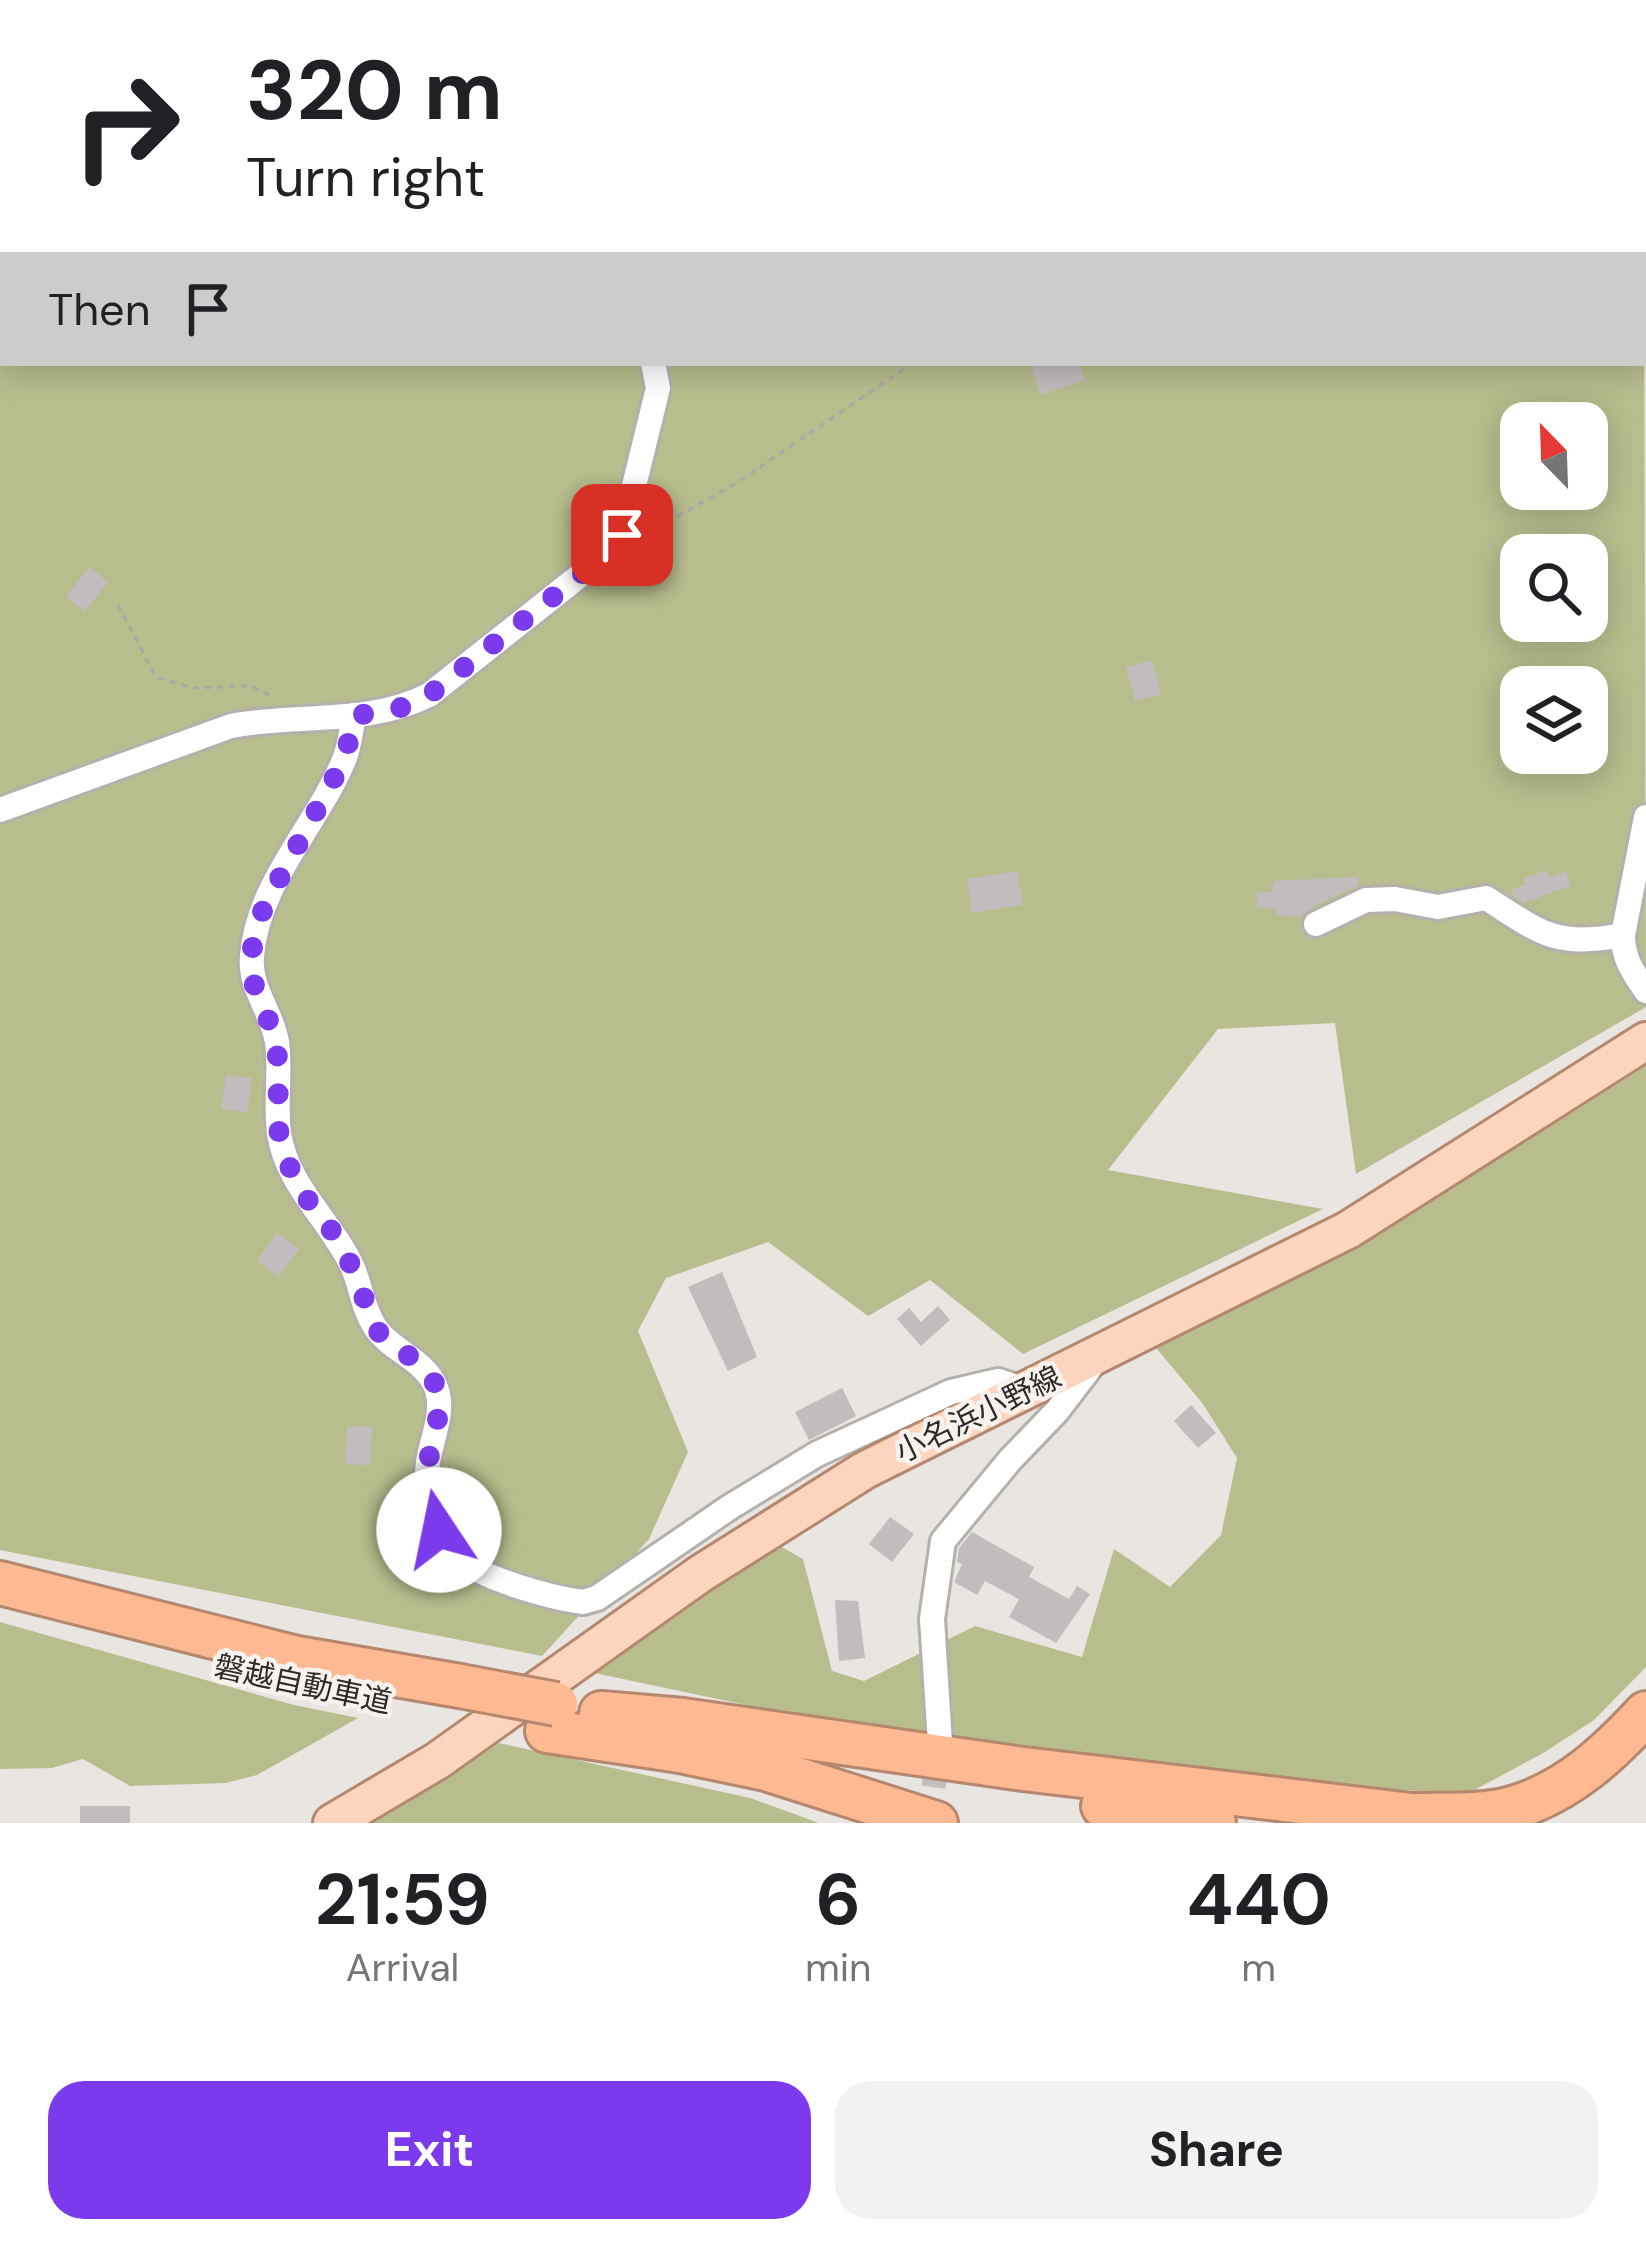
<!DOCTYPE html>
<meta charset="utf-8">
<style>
:root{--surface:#fff;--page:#f2f2f2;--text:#202124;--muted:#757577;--accent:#7c3aed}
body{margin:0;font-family:"DM Sans","Noto Sans JP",sans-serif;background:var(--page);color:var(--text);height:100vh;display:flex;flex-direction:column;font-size:45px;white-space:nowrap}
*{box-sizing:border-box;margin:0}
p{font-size:39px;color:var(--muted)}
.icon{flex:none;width:66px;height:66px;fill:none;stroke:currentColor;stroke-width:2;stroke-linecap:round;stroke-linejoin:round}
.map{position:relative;height:1823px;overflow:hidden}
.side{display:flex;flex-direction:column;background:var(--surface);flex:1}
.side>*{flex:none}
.hud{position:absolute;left:0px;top:0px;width:1647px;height:366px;box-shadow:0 6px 30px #0003;background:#fff;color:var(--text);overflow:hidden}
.needle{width:78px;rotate:337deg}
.fabs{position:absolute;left:1500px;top:402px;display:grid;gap:24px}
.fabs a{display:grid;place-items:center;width:108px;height:108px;border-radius:24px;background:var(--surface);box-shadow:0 6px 30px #0003;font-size:60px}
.pin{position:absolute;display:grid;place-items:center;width:102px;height:102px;color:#fff;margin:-51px;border-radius:24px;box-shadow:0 6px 18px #0006}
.me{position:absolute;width:132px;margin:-66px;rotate:349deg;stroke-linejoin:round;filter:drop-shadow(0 0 9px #0008)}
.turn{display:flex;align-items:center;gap:42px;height:252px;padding:0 48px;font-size:54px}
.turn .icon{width:156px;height:156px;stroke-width:2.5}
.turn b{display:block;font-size:84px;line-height:102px}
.then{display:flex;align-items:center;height:114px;padding:0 48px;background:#0003;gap:24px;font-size:45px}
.eta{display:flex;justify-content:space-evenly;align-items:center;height:204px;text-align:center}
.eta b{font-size:72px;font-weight:700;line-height:84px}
.primary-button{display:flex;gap:24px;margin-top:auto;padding:24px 48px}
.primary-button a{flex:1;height:138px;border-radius:36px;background:var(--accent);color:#fff;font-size:48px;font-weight:700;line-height:138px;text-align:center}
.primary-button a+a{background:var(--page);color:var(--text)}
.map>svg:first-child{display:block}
.green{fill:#b8bd8e;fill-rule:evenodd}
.building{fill:#c1bcbd}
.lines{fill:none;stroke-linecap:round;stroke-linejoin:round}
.minor-tunnel{stroke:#c3c0bc;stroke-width:24;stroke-dasharray:24 12;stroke-linecap:butt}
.minor-casing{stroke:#b4b0ac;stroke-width:30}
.primary-casing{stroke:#b4876e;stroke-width:42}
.motorway-casing{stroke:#b4876e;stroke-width:48}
.path{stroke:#aca8a5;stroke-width:3;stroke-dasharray:6 6;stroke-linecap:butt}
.minor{stroke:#fff;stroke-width:24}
.primary{stroke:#fdd5be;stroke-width:36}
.motorway{stroke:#fcb992;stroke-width:42}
.motorway-bridge-casing{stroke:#b4876e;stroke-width:48;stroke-linecap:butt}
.motorway-bridge{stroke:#fcb992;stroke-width:42}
.route{stroke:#7c3aed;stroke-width:21;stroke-dasharray:0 37.8}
.labels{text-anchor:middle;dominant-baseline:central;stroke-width:9;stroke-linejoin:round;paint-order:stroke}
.street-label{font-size:30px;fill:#2d2b2a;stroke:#f7f2ee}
</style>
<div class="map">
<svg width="1646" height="1823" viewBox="0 0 1646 1823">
<rect width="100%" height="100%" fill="#e9e5e1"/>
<!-- green -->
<g class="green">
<path d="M 0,0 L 1572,0 L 1573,3 L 3,3 L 3,363 L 1644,363 L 1644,248 L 1646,1007 L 1356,1174 L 1335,1023 L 1218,1029 L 1108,1170 L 1323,1209 L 1023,1354 L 930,1280 L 868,1316 L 768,1242 L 666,1278 L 638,1331 L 688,1452 L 649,1539 L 542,1656 L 0,1550 ZM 1521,423 L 1587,423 L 1587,489 L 1521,489 ZM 1521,555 L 1587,555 L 1587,621 L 1521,621 ZM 1521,687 L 1587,687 L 1587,753 L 1521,753 Z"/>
<polygon points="1646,1066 1646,1667 1594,1720 1545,1752 1467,1794 1387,1789 996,1743 784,1713 585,1671 778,1545 803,1559 832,1671 864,1681 975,1626 1082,1657 1114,1549 1170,1587 1221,1535 1237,1458 1203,1404 1152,1343 1519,1146"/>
<polygon points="0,1622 294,1705 358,1718 257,1775 226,1783 130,1786 83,1759 52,1768 0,1769"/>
<polygon points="499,1743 750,1798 819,1823 373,1823"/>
</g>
<!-- building -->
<g class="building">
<polygon points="1030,363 1079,363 1085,380 1040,395"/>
<polygon points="89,567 108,582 85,611 66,597"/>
<polygon points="1152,660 1161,694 1135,701 1126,667"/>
<polygon points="1546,870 1550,878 1566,871 1571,885 1524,903 1513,896 1511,890 1525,885 1523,879"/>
<polygon points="1017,871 1023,905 972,913 967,879"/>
<polygon points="1358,877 1358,886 1314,906 1301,917 1277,915 1278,909 1257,908 1257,892 1272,892 1273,881"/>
<polygon points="226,1075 252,1078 247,1112 221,1109"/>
<polygon points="277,1233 299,1249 278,1277 257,1260"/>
<polygon points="722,1272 757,1357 728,1371 688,1287"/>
<polygon points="938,1306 950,1320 921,1346 897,1319 909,1308 921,1322"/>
<polygon points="842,1388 856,1416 809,1440 795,1412"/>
<polygon points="1191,1405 1216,1433 1198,1448 1174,1421"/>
<polygon points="347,1426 372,1427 370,1465 345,1464"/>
<polygon points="890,1517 914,1534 892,1562 869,1544"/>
<polygon points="972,1532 1034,1567 1029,1577 1069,1599 1077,1586 1090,1594 1056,1643 1009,1617 1019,1599 985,1581 977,1595 954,1582 962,1564 957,1562 959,1548"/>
<polygon points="835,1600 858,1601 865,1658 839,1661"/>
<rect x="80" y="1806" width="50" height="17"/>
</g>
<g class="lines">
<!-- minor-tunnel -->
<polyline class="minor-tunnel" points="929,1823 939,1746"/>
<!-- minor casing -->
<g class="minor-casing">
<g id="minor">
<polyline points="516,0 520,3"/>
<polyline points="597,0 598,3"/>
<polyline points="1584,0 1585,3"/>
<polyline points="1644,187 1646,193"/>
<path d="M 354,715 C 351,730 350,746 344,760 C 317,825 257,884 252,956 C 249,989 272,1011 277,1042 C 281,1072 275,1104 279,1133 C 287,1187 331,1220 353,1268 C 361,1287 363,1309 375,1327 C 390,1350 421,1358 434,1383 C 447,1408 432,1436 428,1462 C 424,1493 435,1532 456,1555 C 477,1578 552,1598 583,1602 L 597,1598 L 730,1507 L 817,1454 L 951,1392 L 998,1381 L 1026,1390"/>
<path d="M 0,810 L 231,726 C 297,713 367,726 429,695 L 602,558 L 622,535 L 658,388 L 653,363"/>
<path d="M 1646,817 L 1623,935 C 1623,959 1633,972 1646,991"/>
<path d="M 1316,924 L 1366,900 L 1395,899 L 1438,907 L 1486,898 C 1541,933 1555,948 1623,935"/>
<polyline points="940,1743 932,1619 943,1541 1010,1460 1057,1411 1096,1360"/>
</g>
</g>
<!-- primary casing -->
<g class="primary-casing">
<polyline id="primary" points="332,1823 437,1761 700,1574 865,1470 1348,1230 1646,1041"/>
</g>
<!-- motorway casing -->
<g class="motorway-casing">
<g id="motorway">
<polyline points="1644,20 1646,28"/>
<polyline points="0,1583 297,1658 460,1686"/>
<path d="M 601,1713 L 683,1720 L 1016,1768 L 1412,1815 C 1445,1814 1484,1817 1516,1807 C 1570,1790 1609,1753 1646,1713"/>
<polyline points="547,1731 680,1751 766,1769 936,1823"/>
<polyline points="1103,1806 1214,1823"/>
</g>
</g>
<!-- path -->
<g class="path">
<polyline points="646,534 738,482 913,363"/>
<polyline points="118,605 156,677 193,688 251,686 273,697"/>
</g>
<!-- minor -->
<use href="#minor" class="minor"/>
<!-- primary -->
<use href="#primary" class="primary"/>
<!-- motorway -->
<use href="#motorway" class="motorway"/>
<!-- motorway-bridge casing -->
<g class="motorway-bridge-casing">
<polyline id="motorway-bridge" points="460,1686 556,1704"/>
</g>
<!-- motorway-bridge -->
<use href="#motorway-bridge" class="motorway-bridge"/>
</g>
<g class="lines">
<!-- route -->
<polyline class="route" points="439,1530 429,1497 427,1467 440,1408 436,1385 423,1367 376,1330 354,1271 335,1235 295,1183 279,1133 277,1040 255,989 251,962 254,933 265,905 345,758 354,716 404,707 429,695 602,558 622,535"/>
</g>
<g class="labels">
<!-- street labels -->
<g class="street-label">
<text transform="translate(978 1414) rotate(-26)">小名浜小野線</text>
<text transform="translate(303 1684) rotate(12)">磐越自動車道</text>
</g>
</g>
</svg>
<div class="fabs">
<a><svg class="needle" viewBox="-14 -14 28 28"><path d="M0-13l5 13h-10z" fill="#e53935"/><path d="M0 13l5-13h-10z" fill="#757577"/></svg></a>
<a><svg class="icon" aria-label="search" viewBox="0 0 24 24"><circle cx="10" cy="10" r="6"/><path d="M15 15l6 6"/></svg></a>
<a><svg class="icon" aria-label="layers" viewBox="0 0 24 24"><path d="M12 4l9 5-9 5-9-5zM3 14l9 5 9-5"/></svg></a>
</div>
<div class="pin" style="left:622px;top:535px;background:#d93025"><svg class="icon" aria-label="arrive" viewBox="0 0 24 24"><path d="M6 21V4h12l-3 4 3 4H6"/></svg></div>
<svg class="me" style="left:439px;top:1530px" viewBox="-20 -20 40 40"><circle r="19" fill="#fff"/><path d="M0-13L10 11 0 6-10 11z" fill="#7c3aed"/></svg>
<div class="hud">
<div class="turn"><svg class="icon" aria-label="right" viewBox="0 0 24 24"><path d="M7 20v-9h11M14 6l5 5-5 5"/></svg><div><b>320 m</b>Turn right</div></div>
<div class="then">Then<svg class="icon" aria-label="arrive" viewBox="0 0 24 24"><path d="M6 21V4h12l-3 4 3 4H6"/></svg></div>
</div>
</div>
<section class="side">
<div class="eta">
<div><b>21:59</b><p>Arrival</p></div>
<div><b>6</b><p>min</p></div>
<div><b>440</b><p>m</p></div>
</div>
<div class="primary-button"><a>Exit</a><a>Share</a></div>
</section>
